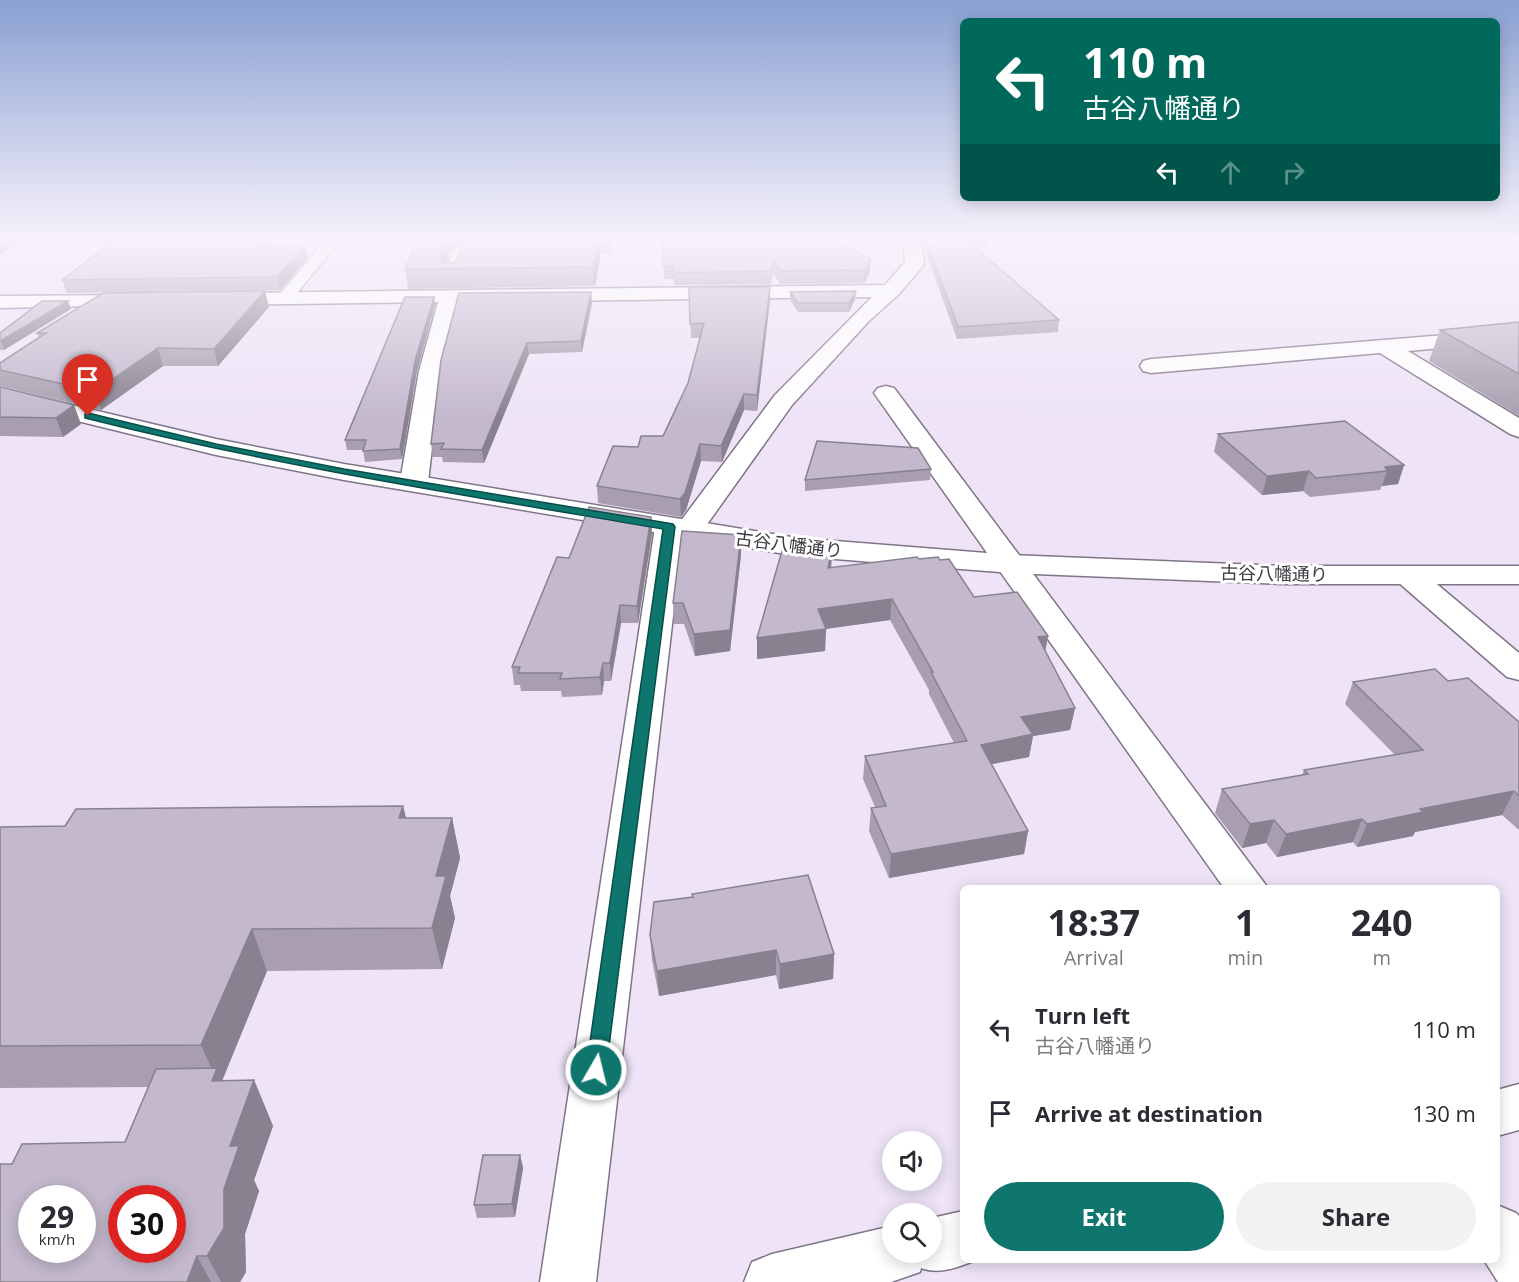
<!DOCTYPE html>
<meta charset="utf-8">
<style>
:root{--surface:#fff;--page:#f2f2f3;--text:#2b2b33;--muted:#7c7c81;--accent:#0f766e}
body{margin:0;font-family:"Open Sans","Noto Sans JP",sans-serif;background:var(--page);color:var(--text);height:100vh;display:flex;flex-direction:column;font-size:22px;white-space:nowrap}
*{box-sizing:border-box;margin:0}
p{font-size:20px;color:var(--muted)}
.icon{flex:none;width:33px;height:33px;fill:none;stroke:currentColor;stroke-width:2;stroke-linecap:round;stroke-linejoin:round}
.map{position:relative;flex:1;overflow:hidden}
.side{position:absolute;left:960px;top:885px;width:540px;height:378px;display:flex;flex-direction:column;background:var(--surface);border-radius:9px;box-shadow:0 3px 15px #0003}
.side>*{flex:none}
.banner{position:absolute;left:960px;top:18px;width:540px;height:183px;border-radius:9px;box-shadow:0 3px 15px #0003;background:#00695c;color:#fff;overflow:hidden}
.fabs{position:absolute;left:882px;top:1131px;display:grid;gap:12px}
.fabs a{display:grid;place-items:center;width:60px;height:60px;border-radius:50%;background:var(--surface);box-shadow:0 3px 15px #0003;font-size:30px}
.speed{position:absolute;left:18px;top:1185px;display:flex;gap:12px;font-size:30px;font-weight:700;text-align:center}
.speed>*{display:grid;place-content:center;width:78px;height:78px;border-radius:50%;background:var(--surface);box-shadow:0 3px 15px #0003;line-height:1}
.speed small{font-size:15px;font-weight:400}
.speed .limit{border:9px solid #d22;background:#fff;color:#111}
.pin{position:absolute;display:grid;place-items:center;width:51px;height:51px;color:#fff;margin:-62px -26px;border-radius:50% 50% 50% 0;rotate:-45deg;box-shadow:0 0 6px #0007}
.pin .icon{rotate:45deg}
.me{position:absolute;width:66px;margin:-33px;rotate:8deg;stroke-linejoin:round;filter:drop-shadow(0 0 4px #0008)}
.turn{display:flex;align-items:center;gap:21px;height:126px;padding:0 24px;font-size:27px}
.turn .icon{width:78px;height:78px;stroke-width:2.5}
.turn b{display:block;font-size:42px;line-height:51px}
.lanes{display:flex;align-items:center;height:57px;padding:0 24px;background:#0003;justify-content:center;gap:30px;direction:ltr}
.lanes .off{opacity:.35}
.eta{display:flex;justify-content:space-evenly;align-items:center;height:102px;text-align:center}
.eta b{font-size:36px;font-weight:700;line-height:42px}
.cta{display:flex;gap:12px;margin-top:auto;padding:12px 24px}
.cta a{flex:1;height:69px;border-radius:36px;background:var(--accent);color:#fff;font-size:24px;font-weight:700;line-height:69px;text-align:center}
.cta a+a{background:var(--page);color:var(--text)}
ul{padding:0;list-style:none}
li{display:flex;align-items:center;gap:18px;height:84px;padding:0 24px}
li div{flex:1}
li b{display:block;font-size:22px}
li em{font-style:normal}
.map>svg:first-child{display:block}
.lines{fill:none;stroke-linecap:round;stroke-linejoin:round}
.service-casing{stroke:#7f7587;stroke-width:2}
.minor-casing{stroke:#7f7587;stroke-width:3}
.tertiary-casing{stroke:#7f7587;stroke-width:3}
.service{fill:#fff;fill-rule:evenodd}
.minor{fill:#fff;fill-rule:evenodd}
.tertiary{fill:#fff;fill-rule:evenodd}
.wall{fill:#a89eaf;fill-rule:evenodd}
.shaded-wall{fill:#88818f}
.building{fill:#c3b8cc;stroke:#88818f;stroke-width:1.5;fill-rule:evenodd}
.route{fill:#0f766e;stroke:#0a4d48;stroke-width:1.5}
.labels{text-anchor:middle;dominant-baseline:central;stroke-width:6;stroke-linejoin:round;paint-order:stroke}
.street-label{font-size:18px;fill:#3e3a42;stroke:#fff}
</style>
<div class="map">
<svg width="1519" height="1282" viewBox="0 0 1519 1282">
<rect width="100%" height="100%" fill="#eee3f7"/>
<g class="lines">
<!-- service casing -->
<g class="service-casing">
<g id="service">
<polygon points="327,238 342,238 290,302 278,302 276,299 278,296"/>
<polygon points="458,247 465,251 459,277 457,280 447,280 445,277 451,251"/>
</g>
</g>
<!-- minor casing -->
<g class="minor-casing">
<g id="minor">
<polygon points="903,238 921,238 924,263 922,267 898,295 869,321 792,405 698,537 688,540 682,538 596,1282 540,1282 655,527 659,521 669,518 680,522 775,395 872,297 459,302 441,371 428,482 424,488 414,490 404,488 400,482 419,371 438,302 224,305 217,303 214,299 217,295 224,293 885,285 905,262"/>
<polygon points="133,295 140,297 143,301 140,305 0,308 0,296"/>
<polygon points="1519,329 1519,341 1408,351 1519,418 1519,437 1510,434 1380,353 1151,373 1143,371 1140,366 1143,361 1151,359"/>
<polygon points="886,386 894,388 1268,888 1224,888 874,393 878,388"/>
<polygon points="1409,567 1420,570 1519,653 1519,680 1507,677 1398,582 1394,576 1398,570"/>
<polygon points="1519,1084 1519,1130 1497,1136 1497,1090"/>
<polygon points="1497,1205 1516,1213 1519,1216 1519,1282 1498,1282 1484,1260 1497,1260"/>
<path d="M 963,1211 L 963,1260 L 976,1260 C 959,1267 939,1275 921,1268 L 920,1272 L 891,1282 L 744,1282 L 752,1262 L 772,1254 L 892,1226 L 892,1252 L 932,1252 L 932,1218 Z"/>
</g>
</g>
<!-- tertiary casing -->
<g class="tertiary-casing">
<polygon id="tertiary" points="0,388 216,439 344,464 797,538 1012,555 1284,566 1519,566 1519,584 1284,584 1012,573 797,556 344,480 216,455 0,402"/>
</g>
<!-- service -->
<use href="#service" class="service"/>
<!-- minor -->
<use href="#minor" class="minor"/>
<!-- tertiary -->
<use href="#tertiary" class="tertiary"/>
</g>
<!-- wall -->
<g class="wall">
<polygon points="55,238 275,238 268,247 308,258 280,290 67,293 62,280 112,243 57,245"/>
<path d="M 419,238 L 612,238 L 613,253 L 601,253 L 595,286 L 408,289 L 405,269 ZM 459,245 L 461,247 L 458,259 L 454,263 L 446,263 L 449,250 Z"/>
<polygon points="662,238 870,272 864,283 780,284 773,273 771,284 674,285 674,279 664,279"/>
<polygon points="923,238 988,238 987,246 974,247 1059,320 1058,332 957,339 925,250"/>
<polygon points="689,287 770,300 757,411 744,410 722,462 701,461 686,510 681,517 598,503 597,486 638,447 663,436 688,383 700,338 691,338"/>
<polygon points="591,292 592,303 582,352 529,354 484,463 443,462 442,457 433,457 431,444 441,360"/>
<polygon points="790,292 855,299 849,312 798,312 790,300"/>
<polygon points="434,297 435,305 417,371 402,459 365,462 363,450 347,450 345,440"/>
<polygon points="269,307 218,366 163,366 101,410 0,386 0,363 39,338 37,333"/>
<polygon points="71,309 4,350 0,350 0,333"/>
<polygon points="1519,322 1519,416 1429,361 1440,330"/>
<polygon points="0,387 81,424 63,437 0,436"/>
<polygon points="1218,434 1404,465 1398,484 1382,486 1380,490 1310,497 1303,491 1262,495 1214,452"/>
<polygon points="931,469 930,480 805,491 805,480"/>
<polygon points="651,517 652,534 638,623 621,623 611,681 604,681 602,695 562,697 561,691 521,691 520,685 514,685 512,667 569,558"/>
<polygon points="741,535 741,555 730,651 695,656 684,624 674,624 673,603"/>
<polygon points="832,550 831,568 919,559 940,560 974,597 1048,636 1045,652 1075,708 1070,730 1033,736 1029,757 991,764 1028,831 1024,854 889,878 869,831 871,808 875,807 863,779 865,756 954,743 929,694 929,690 890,620 826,629 825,651 757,659"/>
<polygon points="1448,681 1519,722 1519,830 1502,815 1415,832 1413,836 1357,847 1353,842 1277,857 1266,843 1242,848 1215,813 1222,789 1302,775 1304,770 1395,755 1345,704 1353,682"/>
<polygon points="403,806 406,818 452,818 460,858 450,896 455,918 442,969 267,971 222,1081 254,1080 273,1126 254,1180 259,1191 245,1234 246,1272 240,1282 0,1282 12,1164 125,1142 149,1087 0,1088 0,827 65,826"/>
<polygon points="692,894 834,954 833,979 779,989 776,975 659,996 652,960 650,935 692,897"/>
<polygon points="520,1155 523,1168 515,1217 477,1218 474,1205"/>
</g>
<!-- shaded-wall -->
<g class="shaded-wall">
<polygon points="10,238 26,238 0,255 0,245"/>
<polygon points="262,238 275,238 259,259 256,247"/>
<polygon points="445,238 458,238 459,245 449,250 445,269 440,258"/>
<polygon points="599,238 600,238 601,253 595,286 593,267"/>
<polygon points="963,238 988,238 987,246 962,248"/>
<polygon points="305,245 308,258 280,290 277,277"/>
<polygon points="871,259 870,272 864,283 865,270"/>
<polygon points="770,287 770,300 757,411 757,395"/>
<polygon points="265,291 269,307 218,366 214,349"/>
<polygon points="856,291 855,299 849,312 849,303"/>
<polygon points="591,292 592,303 582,352 581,341"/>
<polygon points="434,297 435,305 417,371 402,459 400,449 415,361"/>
<polygon points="68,301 71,309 4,350 1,341"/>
<polygon points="527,343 529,354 484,463 482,450"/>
<polygon points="158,348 163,366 101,410 95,391"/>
<polygon points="744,394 744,410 722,462 721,446"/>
<polygon points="74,405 81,424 63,437 56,418"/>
<polygon points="700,444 701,461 686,510 681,517 680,499"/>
<polygon points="1404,465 1398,484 1382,486 1387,471 1385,467"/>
<polygon points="1309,471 1303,491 1262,495 1267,476"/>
<polygon points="651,517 652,534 638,623 637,606"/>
<polygon points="741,535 741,555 730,651 695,656 694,634"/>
<polygon points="832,550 831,570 828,568"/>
<polygon points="892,599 890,620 817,630 818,609"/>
<polygon points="620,605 621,623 611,681 610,663"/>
<polygon points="826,629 825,651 757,659 757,638"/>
<polygon points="1048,636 1044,657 1038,637"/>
<polygon points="603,663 604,681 602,695 600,677"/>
<polygon points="1075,708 1070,730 1033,736 1029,757 977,767 981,745 1021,717"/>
<polygon points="1514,791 1502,815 1415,832 1413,836 1357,847 1367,824 1420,809"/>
<polygon points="403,806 413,847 399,818"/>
<polygon points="452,818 460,858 450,896 455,918 442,969 432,928 436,876"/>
<polygon points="1362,819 1353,842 1277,857 1286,834"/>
<polygon points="1274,820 1266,843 1242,848 1250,824"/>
<polygon points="1028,831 1024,854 889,878 891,854"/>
<polygon points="252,929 267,971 222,1081 212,1081 214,1074 201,1045"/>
<polygon points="776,950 776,975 659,996 657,971"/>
<polygon points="834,954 833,979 779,989 780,964"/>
<polygon points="254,1080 273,1126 254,1180 259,1191 245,1234 246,1272 240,1282 221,1282 207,1256 224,1189 230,1146"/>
<polygon points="520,1155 523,1168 515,1217 512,1204"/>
<polygon points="197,1256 211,1282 187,1282"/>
</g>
<!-- building -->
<g class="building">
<polygon points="0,238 10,238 0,245"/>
<polygon points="118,238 262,238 256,247 305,245 277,277 62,280"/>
<polygon points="419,238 445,238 440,258 442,262 454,263 458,259 463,238 599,238 593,267 405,269"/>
<polygon points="662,238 834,238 871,259 865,270 780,271 773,260 772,271 674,273 674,266 663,266"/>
<polygon points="925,238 964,238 1059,320 958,327"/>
<polygon points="689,287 770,287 757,395 744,394 721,446 700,444 685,493 680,499 597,486 613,446 638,447 641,436 663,436 688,383 704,323 690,324"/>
<polygon points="265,291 214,349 158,348 95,391 0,370 0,363 46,333 37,333 103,293"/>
<polygon points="856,291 849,303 798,303 790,292"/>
<polygon points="591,292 581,341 527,343 482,450 441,449 444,443 431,444 441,360 459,293"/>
<polygon points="405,297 434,297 415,361 400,449 363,451 366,440 345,440"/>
<polygon points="42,301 68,301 0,341 0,333"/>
<polygon points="1519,322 1519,374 1440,330"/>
<polygon points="0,387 74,405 56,418 0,417"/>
<polygon points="1345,421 1404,465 1385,467 1387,471 1316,478 1309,471 1267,476 1218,434"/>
<polygon points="817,441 918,448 931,469 805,480"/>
<polygon points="589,507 651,517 637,606 620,605 610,663 603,663 600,677 560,679 562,673 518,673 520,667 512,667 557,557 569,558"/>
<polygon points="682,531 741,535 730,630 694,634 683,603 673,603"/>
<polygon points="783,547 832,550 828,568 917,557 919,559 938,557 940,560 949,559 974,597 1017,592 1048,636 1038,637 1075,708 1021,717 1033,734 981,745 1028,831 891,854 871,808 886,806 865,756 967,741 931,672 933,672 892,599 818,609 826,629 757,638"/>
<polygon points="1435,669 1448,681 1468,678 1519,722 1519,796 1514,791 1420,809 1423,812 1367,824 1362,819 1286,834 1274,820 1250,824 1222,789 1308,774 1304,770 1423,750 1353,682"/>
<polygon points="403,806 399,818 452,818 436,876 446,876 432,928 252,929 201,1045 0,1046 0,827 65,826 76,809"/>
<polygon points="808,875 834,954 780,964 776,950 657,971 650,935 654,902 693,897 692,894"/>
<path d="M 217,1068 L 212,1081 L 254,1080 L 230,1146 L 239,1146 L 224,1189 L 224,1228 L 207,1256 L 197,1256 L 187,1282 L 0,1282 L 0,1164 L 12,1164 L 22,1144 L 125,1142 L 156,1069 ZM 32,1198 L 82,1198 L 82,1250 L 32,1250 ZM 122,1198 L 172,1198 L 172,1250 L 122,1250 Z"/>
<polygon points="483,1155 520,1155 512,1204 474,1205"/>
</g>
<!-- sky -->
<linearGradient id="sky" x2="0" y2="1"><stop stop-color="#89a0d1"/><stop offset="0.57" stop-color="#f7f2fb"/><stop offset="1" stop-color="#f7f2fb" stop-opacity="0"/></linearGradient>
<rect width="1519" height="418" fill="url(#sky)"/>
<!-- route -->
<path class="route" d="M 88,413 L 216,444 L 344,469 L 673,524 L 675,527 L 606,1070 L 603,1076 L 596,1078 L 589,1076 L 586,1070 L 663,529 C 469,496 276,466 85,418 L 85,414 Z"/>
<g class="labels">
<!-- street labels -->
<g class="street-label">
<text transform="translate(789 544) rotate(7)">古谷八幡通り</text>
<text transform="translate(1274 573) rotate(1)">古谷八幡通り</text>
</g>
</g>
</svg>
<div class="fabs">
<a><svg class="icon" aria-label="sound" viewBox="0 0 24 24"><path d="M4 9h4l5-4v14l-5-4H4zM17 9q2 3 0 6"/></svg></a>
<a><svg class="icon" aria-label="search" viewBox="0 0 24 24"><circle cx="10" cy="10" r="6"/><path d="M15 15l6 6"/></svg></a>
</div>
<div class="speed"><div>29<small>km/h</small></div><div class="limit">30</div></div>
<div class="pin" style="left:88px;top:416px;background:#d93025"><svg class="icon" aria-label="arrive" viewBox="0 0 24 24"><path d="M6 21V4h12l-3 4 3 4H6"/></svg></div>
<svg class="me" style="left:596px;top:1070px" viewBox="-20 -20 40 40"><circle r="17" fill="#0f766e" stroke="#fff" stroke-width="3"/><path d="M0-11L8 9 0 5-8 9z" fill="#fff"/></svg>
<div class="banner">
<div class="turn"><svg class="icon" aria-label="left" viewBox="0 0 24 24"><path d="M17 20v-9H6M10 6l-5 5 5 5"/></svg><div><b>110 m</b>古谷八幡通り</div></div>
<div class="lanes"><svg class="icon" aria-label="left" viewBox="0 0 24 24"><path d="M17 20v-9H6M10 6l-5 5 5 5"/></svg><svg class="icon off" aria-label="ahead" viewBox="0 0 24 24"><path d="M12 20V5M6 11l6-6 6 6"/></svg><svg class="icon off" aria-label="right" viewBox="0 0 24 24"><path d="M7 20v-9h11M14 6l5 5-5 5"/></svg></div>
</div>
<section class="side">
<div class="eta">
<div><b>18:37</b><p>Arrival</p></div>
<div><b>1</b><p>min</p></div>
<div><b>240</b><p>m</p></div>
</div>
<ul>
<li><svg class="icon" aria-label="left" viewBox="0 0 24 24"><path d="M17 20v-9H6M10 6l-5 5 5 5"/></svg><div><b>Turn left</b><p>古谷八幡通り</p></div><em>110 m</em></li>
<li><svg class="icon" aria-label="arrive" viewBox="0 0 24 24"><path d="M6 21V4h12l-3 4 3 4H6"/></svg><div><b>Arrive at destination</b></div><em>130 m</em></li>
</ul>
<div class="cta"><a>Exit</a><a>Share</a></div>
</section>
</div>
